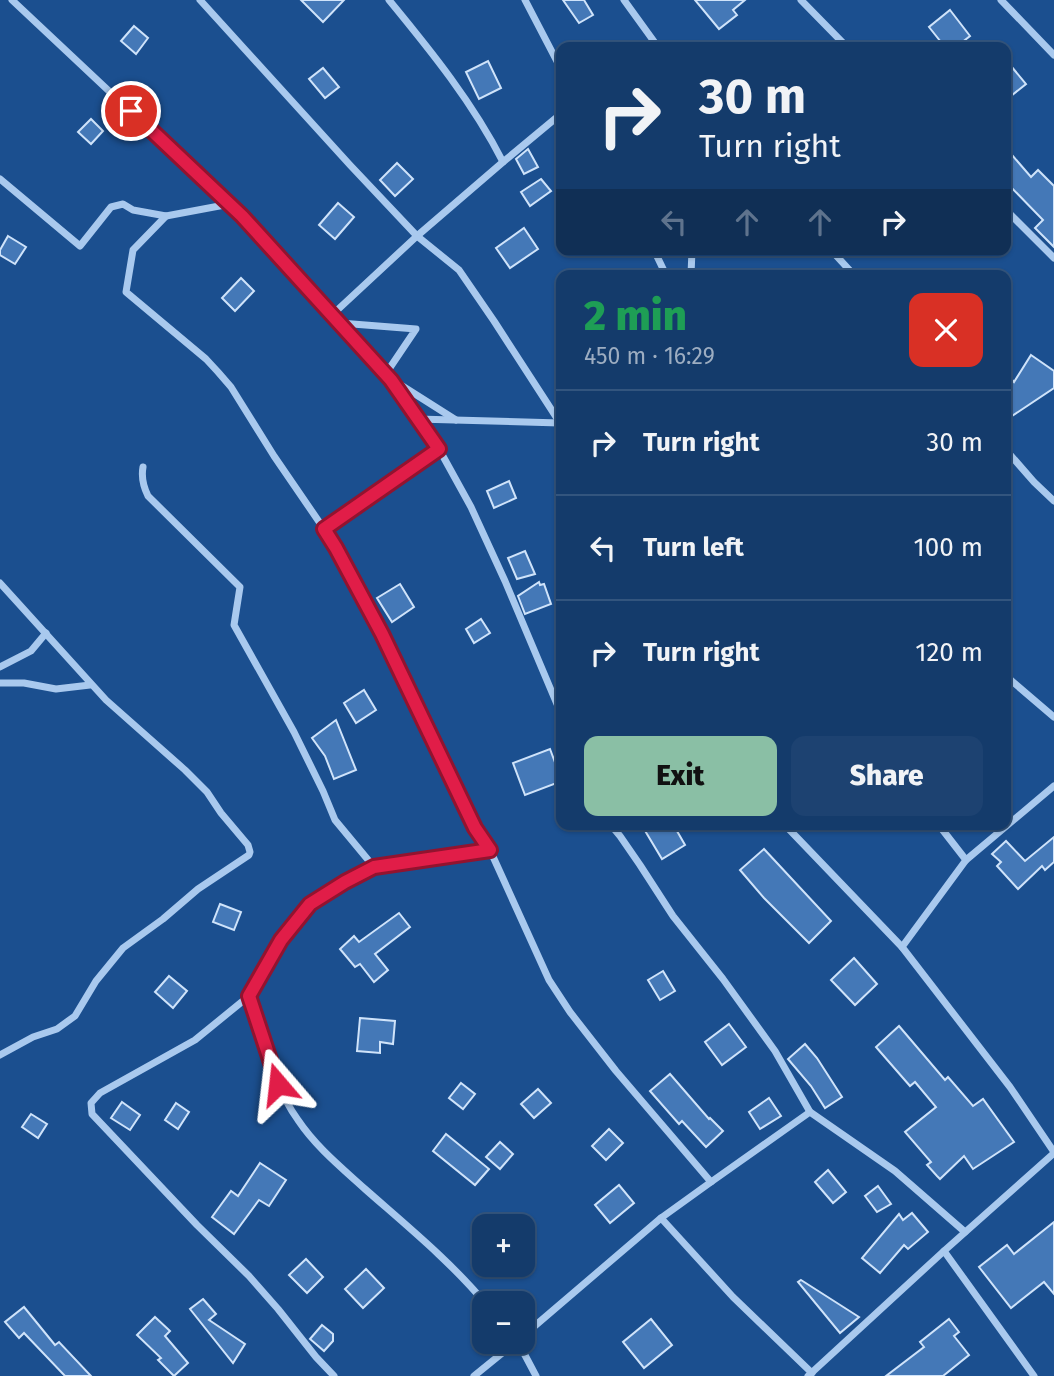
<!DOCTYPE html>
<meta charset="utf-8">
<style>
:root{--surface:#143b6b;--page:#1d4271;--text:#f1f3f6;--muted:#9dadc1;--line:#33557e;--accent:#8abfa5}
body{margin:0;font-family:"Fira Sans",sans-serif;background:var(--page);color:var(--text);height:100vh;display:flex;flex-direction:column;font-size:26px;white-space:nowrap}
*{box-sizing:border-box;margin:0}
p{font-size:23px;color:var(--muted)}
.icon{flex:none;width:38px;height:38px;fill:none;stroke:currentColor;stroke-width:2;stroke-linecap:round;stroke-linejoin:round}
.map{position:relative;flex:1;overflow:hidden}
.panel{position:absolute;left:556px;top:270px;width:455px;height:560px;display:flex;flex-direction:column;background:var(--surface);border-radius:14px;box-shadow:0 2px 5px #0004,0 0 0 2px var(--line)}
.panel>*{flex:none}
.guide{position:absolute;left:556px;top:42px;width:455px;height:214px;border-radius:14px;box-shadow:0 2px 5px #0004,0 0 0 2px var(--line);background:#143b6b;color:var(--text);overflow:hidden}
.fabs{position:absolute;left:472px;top:1214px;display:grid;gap:14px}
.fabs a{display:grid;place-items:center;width:63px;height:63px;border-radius:14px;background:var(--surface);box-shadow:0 2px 5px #0004,0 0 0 2px var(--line);font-size:35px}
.pin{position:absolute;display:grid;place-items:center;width:60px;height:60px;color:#fff;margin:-30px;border:4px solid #fff;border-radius:50%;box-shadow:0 2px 7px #0007}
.me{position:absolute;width:77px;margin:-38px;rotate:343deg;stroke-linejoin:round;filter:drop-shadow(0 0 5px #0008)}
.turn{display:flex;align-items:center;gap:24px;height:147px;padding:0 28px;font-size:32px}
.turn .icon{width:91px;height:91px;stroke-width:2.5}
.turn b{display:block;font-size:49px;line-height:60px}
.lanes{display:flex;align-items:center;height:66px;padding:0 28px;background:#0003;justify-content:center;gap:35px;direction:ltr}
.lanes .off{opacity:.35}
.round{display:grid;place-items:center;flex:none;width:74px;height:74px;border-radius:14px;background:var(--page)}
.overview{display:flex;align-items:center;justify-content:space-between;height:119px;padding:0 28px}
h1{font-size:42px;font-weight:800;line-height:52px;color:#1e9e55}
.cta{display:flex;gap:14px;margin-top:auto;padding:14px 28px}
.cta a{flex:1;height:80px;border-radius:14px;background:var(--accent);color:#111;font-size:28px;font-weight:800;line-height:80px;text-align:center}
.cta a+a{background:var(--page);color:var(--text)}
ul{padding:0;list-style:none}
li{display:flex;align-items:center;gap:21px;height:105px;padding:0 28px;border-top:2px solid var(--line)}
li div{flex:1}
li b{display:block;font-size:26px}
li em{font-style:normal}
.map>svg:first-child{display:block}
.building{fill:#4478b7;stroke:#cfe3fa;stroke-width:2}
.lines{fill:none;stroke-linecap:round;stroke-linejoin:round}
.minor{stroke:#a9c9ee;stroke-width:7}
.route-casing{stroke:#92132f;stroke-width:18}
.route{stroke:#e11d48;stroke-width:12}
</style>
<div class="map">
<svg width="1054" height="1376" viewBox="0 0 1054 1376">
<rect width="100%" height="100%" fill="#1b4f8f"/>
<!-- building -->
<g class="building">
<polygon points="301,0 344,0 323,22"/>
<polygon points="563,0 584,0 593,15 579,23"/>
<polygon points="695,0 745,0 733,10 737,15 719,29"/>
<polygon points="950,10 970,36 956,47 945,47 929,27"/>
<polygon points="134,26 148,38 136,54 121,41"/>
<polygon points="1006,60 1026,84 1006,100"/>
<polygon points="488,61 501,88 479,99 466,72"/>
<polygon points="323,68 339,87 325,98 309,79"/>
<polygon points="91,119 103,131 91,144 78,132"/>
<polygon points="1006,148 1031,177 1038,170 1054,186 1054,247 1035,228 1043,220 1006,182"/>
<polygon points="528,149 538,167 524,174 516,159"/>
<polygon points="397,163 413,179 395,196 380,180"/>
<polygon points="541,179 551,191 530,206 521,192"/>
<polygon points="338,203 354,217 335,239 319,225"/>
<polygon points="524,228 538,249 510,268 496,248"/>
<polygon points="8,236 26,247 15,264 0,255 0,250"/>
<polygon points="241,278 254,291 235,311 222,298"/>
<polygon points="1031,355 1054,371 1054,388 1006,420 1006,373 1014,382"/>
<polygon points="509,481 516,498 494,508 487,491"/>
<polygon points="525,551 535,574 517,579 508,558"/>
<polygon points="539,582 540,585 544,584 551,604 525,614 518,596"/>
<polygon points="400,584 414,607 392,622 377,598"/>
<polygon points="481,619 490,633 474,643 466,629"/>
<polygon points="364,690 376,710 356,723 344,703"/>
<polygon points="336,720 356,770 334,779 325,756 312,738"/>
<polygon points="550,749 562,781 525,795 513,763"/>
<polygon points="641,824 673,824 685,845 662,859"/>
<polygon points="1054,837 1054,862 1045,870 1042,866 1018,889 997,866 1001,862 992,854 1006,841 1025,861"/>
<polygon points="764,849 831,921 809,943 764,898 740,870"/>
<polygon points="220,904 241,912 234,930 213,922"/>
<polygon points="399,913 410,927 375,954 388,970 374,982 360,964 355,967 340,949 354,936 359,942"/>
<polygon points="854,958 877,984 855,1005 831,980"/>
<polygon points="663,971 675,991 660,1000 648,980"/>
<polygon points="169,976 187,991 173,1008 155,992"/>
<polygon points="360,1018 395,1021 393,1044 380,1042 380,1053 357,1051"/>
<polygon points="729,1024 746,1047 722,1065 705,1042"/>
<polygon points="899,1026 945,1080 948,1077 973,1106 983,1099 1014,1142 973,1169 964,1156 940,1179 937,1176 927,1165 931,1162 905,1132 936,1107 915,1082 910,1086 876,1047"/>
<polygon points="805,1044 817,1058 842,1097 825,1108 811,1086 788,1059"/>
<polygon points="670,1074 709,1119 710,1118 723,1131 706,1147 682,1121 679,1124 650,1091"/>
<polygon points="461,1083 475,1094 463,1109 449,1098"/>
<polygon points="538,1089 551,1103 534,1118 521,1104"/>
<polygon points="769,1098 781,1116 760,1129 749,1112"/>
<polygon points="122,1102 140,1115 130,1130 111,1118"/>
<polygon points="176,1103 189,1112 178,1129 165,1120"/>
<polygon points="31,1114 47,1124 38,1138 22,1127"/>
<polygon points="609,1129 623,1143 606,1160 592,1146"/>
<polygon points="446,1134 489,1169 475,1185 433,1151"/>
<polygon points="500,1142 513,1154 500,1169 486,1157"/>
<polygon points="260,1163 286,1180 269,1206 259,1200 234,1234 212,1217 231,1191 238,1196"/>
<polygon points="828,1170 846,1192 833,1203 815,1182"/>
<polygon points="619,1185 634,1203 610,1223 595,1205"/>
<polygon points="878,1186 891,1204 877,1212 865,1196"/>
<polygon points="912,1213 928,1232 908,1249 904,1245 880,1273 862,1258 899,1214 903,1220"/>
<polygon points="1054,1222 1054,1294 1044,1282 1011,1308 979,1267 1007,1245 1014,1254"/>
<polygon points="306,1259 323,1277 307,1293 289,1275"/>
<polygon points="366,1269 384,1288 363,1308 345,1289"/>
<polygon points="801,1280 859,1317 840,1333 798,1282"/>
<polygon points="203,1299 216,1314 209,1320 245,1344 233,1363 190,1309"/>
<polygon points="24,1307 55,1345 59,1342 91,1376 65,1376 24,1333 19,1338 5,1322"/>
<polygon points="155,1317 170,1331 165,1336 188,1363 174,1376 158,1360 161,1358 137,1335"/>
<polygon points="651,1319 672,1345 644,1368 623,1342"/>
<polygon points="949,1319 959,1332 954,1336 969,1355 943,1376 886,1376 924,1347 920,1342"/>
<polygon points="322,1325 333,1334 333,1341 324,1351 310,1339"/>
</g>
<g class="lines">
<!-- minor -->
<g class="minor">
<polyline points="12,0 242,216 391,380 439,449 471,507 505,581 562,716"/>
<polyline points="200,0 350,165 417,236 459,270 494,321 562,426"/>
<path d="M 389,0 C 431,51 473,103 503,162 L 562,113"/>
<polyline points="525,0 562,71"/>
<polyline points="624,0 658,47"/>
<polyline points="801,0 847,47"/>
<polyline points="1001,0 1054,55"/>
<polyline points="0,179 80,246 111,207 123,204 133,210 166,216"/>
<polyline points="230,204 166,216 133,250 126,292 206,359 218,372 231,387 274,456 324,529 336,548 382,634 475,828 490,850 549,980 570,1012 616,1071 711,1182 810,1112"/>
<polyline points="1006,210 1054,258"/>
<polyline points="654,250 666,275"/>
<polyline points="831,250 854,275"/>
<polyline points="691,275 692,250"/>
<polyline points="332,315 417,236 503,162"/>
<polyline points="340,323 416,329 385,375 456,420"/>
<polyline points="417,419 560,423"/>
<polyline points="1006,450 1034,482 1054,501"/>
<path d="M 143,467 C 141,478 143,486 148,496 L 240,587 L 234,625 L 294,732 L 323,791 L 335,820 L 374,867"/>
<polyline points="324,529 439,449"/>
<polyline points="0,583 106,700 185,770 207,792 221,813 248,845 250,852 249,855 198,889 163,919 123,948 96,981 75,1016 57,1029 33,1037 0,1055"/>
<polyline points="0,667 31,651 46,633"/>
<polyline points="1006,676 1054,717"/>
<polyline points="0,683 24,683 56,689 90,685"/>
<polyline points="610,824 620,836 640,865 673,916 723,979 775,1051 810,1112 895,1171 965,1232"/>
<polyline points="784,824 902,947"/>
<polyline points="938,824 966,860 902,947 1010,1087 1054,1152"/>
<polyline points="966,860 1054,786"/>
<polyline points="249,996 195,1040 100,1093 91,1103 92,1114 197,1225 249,1276 278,1309 316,1357 334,1376"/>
<polyline points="661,1218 733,1297 812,1373"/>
<polyline points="944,1251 1034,1376"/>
<path d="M 486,1304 C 450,1261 407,1226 365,1189 C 342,1168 316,1147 298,1120 C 272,1084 264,1037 249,996 L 281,940 L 310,904 L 345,882 L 374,867 L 490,850"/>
<polyline points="523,1336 661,1218 711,1182"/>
<polyline points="518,1342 536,1376"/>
<polyline points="474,1376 516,1342"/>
<polyline points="808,1376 944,1251 1054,1153"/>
</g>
</g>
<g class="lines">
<!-- route casing -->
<g class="route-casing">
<polyline id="route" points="131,111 242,216 391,380 439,449 324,529 336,548 382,634 475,828 490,850 374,867 345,882 310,904 281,940 249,996 278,1084"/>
</g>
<!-- route -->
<use href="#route" class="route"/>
</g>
</svg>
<div class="fabs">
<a>+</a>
<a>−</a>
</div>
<div class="pin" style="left:131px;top:111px;background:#d93025"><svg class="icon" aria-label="arrive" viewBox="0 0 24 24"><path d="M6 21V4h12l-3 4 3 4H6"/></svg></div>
<svg class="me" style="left:278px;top:1084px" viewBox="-20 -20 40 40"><path d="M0-17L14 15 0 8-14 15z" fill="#e11d48" stroke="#fff" stroke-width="4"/></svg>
<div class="guide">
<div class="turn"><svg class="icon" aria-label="right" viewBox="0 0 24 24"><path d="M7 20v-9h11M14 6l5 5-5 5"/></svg><div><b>30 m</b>Turn right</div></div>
<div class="lanes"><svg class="icon off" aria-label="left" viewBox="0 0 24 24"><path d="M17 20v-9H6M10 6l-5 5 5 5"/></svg><svg class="icon off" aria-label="ahead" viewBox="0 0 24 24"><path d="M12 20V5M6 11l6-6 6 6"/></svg><svg class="icon off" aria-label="ahead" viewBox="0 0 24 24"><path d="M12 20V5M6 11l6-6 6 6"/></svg><svg class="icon" aria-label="right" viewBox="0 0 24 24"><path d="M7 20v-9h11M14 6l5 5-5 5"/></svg></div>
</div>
<section class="panel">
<div class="overview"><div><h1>2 min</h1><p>450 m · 16:29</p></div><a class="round" style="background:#d93025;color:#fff"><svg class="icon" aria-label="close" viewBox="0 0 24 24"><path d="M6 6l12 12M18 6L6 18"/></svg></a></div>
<ul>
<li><svg class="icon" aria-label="right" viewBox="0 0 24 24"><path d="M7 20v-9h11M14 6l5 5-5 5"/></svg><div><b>Turn right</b></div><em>30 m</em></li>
<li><svg class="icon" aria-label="left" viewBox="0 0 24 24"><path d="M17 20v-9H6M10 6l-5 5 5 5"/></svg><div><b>Turn left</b></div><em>100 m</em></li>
<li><svg class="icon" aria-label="right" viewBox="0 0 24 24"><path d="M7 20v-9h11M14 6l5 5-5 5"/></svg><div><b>Turn right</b></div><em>120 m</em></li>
</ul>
<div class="cta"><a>Exit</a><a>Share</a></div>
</section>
</div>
